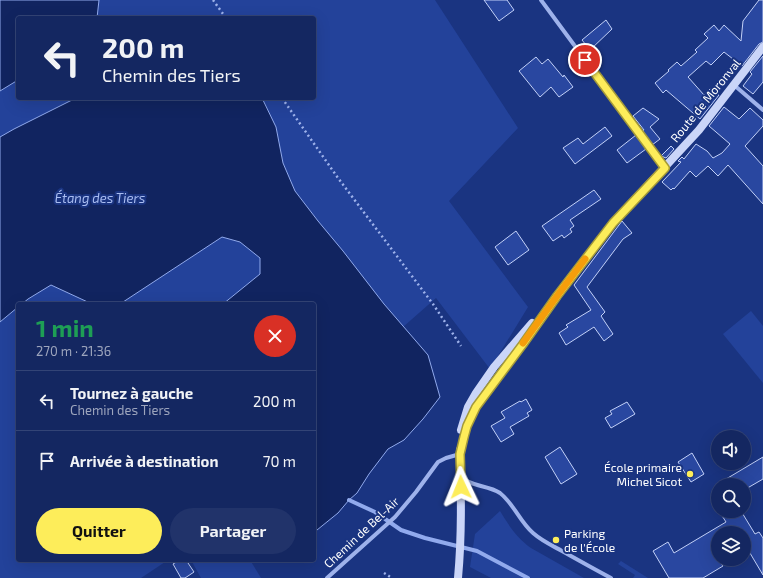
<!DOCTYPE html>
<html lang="fr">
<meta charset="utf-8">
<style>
:root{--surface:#142761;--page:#21336a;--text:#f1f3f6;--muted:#9da5bd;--line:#334476;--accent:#fded5a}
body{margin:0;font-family:"Exo 2",sans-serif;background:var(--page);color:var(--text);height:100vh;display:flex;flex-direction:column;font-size:15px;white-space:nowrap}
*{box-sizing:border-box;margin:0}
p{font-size:13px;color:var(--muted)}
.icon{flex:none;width:22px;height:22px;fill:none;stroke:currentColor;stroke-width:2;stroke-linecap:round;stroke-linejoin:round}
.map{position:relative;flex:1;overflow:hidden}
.drawer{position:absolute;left:16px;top:302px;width:300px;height:260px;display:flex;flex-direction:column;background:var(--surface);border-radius:4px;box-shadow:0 4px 16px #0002,0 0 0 1px var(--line)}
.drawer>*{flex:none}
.banner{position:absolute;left:16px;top:16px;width:300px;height:84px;border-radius:4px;box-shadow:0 4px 16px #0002,0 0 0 1px var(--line);background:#142761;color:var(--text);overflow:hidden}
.tools{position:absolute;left:711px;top:430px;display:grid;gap:8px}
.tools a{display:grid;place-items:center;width:40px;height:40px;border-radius:50%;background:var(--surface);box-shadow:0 4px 16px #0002,0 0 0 1px var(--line);font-size:20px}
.pin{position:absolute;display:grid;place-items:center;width:34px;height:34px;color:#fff;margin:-17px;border:2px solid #fff;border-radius:50%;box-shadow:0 1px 4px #0007}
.me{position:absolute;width:44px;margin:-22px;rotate:358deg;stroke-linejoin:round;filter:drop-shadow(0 0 3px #0008)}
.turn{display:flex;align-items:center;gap:14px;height:84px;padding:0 20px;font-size:18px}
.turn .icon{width:52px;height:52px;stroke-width:2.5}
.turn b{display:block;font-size:28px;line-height:34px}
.round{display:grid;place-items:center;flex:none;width:42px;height:42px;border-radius:21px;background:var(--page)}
.summary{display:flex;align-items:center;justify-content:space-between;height:68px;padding:0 20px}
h1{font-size:24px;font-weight:700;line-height:30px;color:#1e9e55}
.primary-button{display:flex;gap:8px;margin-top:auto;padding:8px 20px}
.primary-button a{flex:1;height:46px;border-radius:24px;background:var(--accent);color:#111;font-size:16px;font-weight:700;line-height:46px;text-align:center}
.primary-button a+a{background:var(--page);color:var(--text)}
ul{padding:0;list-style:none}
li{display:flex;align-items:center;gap:12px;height:60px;padding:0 20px;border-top:1px solid var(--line)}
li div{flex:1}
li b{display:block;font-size:15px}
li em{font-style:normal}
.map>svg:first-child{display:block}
.green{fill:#23429a}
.water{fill:#112460;stroke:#91aaed}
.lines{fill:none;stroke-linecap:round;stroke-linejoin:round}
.stream{stroke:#91aaed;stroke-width:4}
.building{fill:#2947a0;stroke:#c3d1f8}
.path{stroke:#9eb2eb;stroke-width:2.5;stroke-dasharray:2 3;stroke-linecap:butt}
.street{stroke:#9eb2eb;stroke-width:4}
.secondary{stroke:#cad5f8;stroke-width:8}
.route-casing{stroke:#a49a3a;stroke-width:10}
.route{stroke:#fded5a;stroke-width:7}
.slow{stroke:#f59e0b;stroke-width:7}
.poi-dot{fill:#fded5a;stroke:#1a3481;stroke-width:1.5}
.labels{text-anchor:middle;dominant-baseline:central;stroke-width:4;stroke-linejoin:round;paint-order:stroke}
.street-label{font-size:12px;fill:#fff;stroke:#1a3481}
.poi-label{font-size:12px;fill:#fff;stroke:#1a3481;text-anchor:end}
.water-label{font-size:13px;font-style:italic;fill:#a9bdf2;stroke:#1a3481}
</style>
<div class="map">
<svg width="763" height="578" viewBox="0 0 763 578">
<rect width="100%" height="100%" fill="#1a3481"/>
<!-- green -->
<g class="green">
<polygon points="99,0 435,0 518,128 449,201 528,307 490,369 436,298 403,327 384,304 318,221 295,191 283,163 276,127 262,98 314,98 314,18 97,18"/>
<polygon points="18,80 18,98 76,98 14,129 0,137 0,91"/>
<polygon points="222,237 240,242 260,258 260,274 223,304 120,304"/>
<polygon points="51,285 92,304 22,304 28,299"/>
<polygon points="18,307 18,560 168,560 141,578 0,578 0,322"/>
<polygon points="751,311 763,326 763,383 723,334"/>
<path d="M 500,511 C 509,526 517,538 531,548 L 584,578 L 491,578 L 470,567 L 475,534 Z"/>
<polygon points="191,560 250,560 261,578 201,578"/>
<polygon points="621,561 648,578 633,578 635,575 618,564"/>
</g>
<!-- water -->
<g class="water">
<polygon points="0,0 99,0 97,18 18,18 18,80 0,91"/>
<polygon points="76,98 262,98 276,127 283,163 295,191 318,221 343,251 384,304 428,355 440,397 423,419 404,440 388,449 369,474 357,493 349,500 338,513 317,530 314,531 314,304 223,304 260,274 260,258 240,242 222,237 120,304 92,304 51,285 28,299 22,304 18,304 18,307 0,322 0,137 14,129"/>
</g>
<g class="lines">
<!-- stream -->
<polyline class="stream" points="349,500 375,512 401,530 425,538 477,551 528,578"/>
</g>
<!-- building -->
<g class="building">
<polygon points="484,0 507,0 514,10 499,21"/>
<polygon points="759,0 763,0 763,42 759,44 742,66 724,52 711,65 706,61 688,77 704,95 710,89 719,95 700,119 666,90 663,93 655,83 669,71 668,70 677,62 681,66 697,52 695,50 708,38 704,34 714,25 719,31 724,25 741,41 743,21"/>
<polygon points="606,20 612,29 590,50 582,40"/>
<polygon points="763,56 763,82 753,94 743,86 752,74 750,72"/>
<polygon points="536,57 542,64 548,59 563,77 564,75 573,87 559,97 551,87 540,97 519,71"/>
<polygon points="724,107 739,119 750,108 763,120 763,126 745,146 763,166 763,204 728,165 718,176 708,166 696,177 690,171 674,189 673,188 671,190 662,182 681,162 678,161 682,157 684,159 696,144 707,151 713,158 722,153 730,144 709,126"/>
<polygon points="643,108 659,119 650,127 660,139 652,145 642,131 644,130 633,116"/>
<polygon points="605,127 612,136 575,164 563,148 578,138 583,144"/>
<polygon points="636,135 646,149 627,163 617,150"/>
<polygon points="671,146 674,149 666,158 661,156"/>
<polygon points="594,190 601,199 570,220 574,226 570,229 572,232 564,238 562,235 553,241 542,226"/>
<polygon points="622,221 632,233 623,239 587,287 605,312 601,316 613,334 604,341 594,327 566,345 559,333 568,327 566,325 591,310 574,285"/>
<polygon points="516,231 529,250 508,265 495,247"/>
<polygon points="526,399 532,410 527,413 529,416 510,427 514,434 501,442 491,426 505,418 501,412 520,401 521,402"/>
<polygon points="627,402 635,414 611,428 605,418 612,414 610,411"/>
<polygon points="560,447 577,474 561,484 545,457"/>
<polygon points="692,453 704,474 691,482 678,462"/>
<polygon points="763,457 763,479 744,490 744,485 716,485"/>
<polygon points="719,511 741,511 755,534 759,532 763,538 763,575 744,543 744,533 718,533 718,548 714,551 718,559 723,566 703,578 669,578 653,551 668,542 674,553 726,522"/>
<polygon points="180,560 186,560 194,572 185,578 181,578 173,564"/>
</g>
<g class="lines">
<!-- path -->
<g class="path">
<polyline points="213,0 226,18"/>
<polyline points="282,98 338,178 433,304 461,346"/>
<polyline points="384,573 392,578"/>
</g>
<!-- street -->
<g class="street">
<polyline points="541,0 664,167"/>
<polyline points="734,85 763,110"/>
<path d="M 461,477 C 471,487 488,485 500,493 C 514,504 520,522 533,533 C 542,541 553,546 562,551 C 578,560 594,569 611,578"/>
<polyline points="327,578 395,517 416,492 438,462 446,458 460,454"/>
</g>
<!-- secondary -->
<g class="secondary">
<polyline points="461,430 468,407 476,393 494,367 532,323"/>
<polyline points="460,454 467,426 476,407 499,375 523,344 557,296 613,223 699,130 763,47"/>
<path d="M 458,578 C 462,535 461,493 460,450"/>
</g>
</g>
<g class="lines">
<!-- route casing -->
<g class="route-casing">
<polyline id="route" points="461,487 460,454 464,437 467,426 476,407 523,344 557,296 613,223 665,168 585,60"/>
</g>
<!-- route -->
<use href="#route" class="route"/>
<!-- slow -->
<polyline class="slow" points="523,343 557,296 585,259"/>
</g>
<!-- markers -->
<g class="poi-dot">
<circle cx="690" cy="474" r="4"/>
<circle cx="556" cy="540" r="4"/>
</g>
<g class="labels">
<!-- street labels -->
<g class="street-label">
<text transform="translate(705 100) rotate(-51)">Route de Moronval</text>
<text transform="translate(361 532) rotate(-43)">Chemin de Bel-Air</text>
</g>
<!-- poi labels -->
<g class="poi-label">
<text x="682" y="467">École primaire<tspan x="682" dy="14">Michel Sicot</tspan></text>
<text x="564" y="533" text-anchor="start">Parking<tspan x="564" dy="14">de l'École</tspan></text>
</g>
<!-- water labels -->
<g class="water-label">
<text x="100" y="198">Étang des Tiers</text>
</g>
</g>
</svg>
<div class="tools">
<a><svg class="icon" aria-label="sound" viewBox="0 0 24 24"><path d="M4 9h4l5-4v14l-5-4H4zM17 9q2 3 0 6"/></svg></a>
<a><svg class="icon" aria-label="search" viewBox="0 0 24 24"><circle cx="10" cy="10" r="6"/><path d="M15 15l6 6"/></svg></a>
<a><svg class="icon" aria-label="layers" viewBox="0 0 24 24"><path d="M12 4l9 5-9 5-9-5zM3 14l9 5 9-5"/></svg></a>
</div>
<div class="pin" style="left:585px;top:60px;background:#d93025"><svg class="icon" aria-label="arrive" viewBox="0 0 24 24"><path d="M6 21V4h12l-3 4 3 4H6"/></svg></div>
<svg class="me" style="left:461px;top:487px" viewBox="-20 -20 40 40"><path d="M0-17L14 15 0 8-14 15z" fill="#fded5a" stroke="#fff" stroke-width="4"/></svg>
<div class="banner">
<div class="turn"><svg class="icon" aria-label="left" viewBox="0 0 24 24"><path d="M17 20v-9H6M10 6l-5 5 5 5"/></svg><div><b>200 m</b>Chemin des Tiers</div></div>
</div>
<section class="drawer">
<div class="summary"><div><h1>1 min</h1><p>270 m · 21:36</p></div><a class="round" style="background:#d93025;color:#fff"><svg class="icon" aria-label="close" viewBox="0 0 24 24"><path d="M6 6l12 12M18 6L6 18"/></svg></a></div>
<ul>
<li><svg class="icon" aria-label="left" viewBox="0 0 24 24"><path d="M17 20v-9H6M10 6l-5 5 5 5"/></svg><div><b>Tournez à gauche</b><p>Chemin des Tiers</p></div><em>200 m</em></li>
<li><svg class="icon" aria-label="arrive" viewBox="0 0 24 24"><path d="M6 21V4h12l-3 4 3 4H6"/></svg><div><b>Arrivée à destination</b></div><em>70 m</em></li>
</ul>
<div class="primary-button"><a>Quitter</a><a>Partager</a></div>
</section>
</div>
